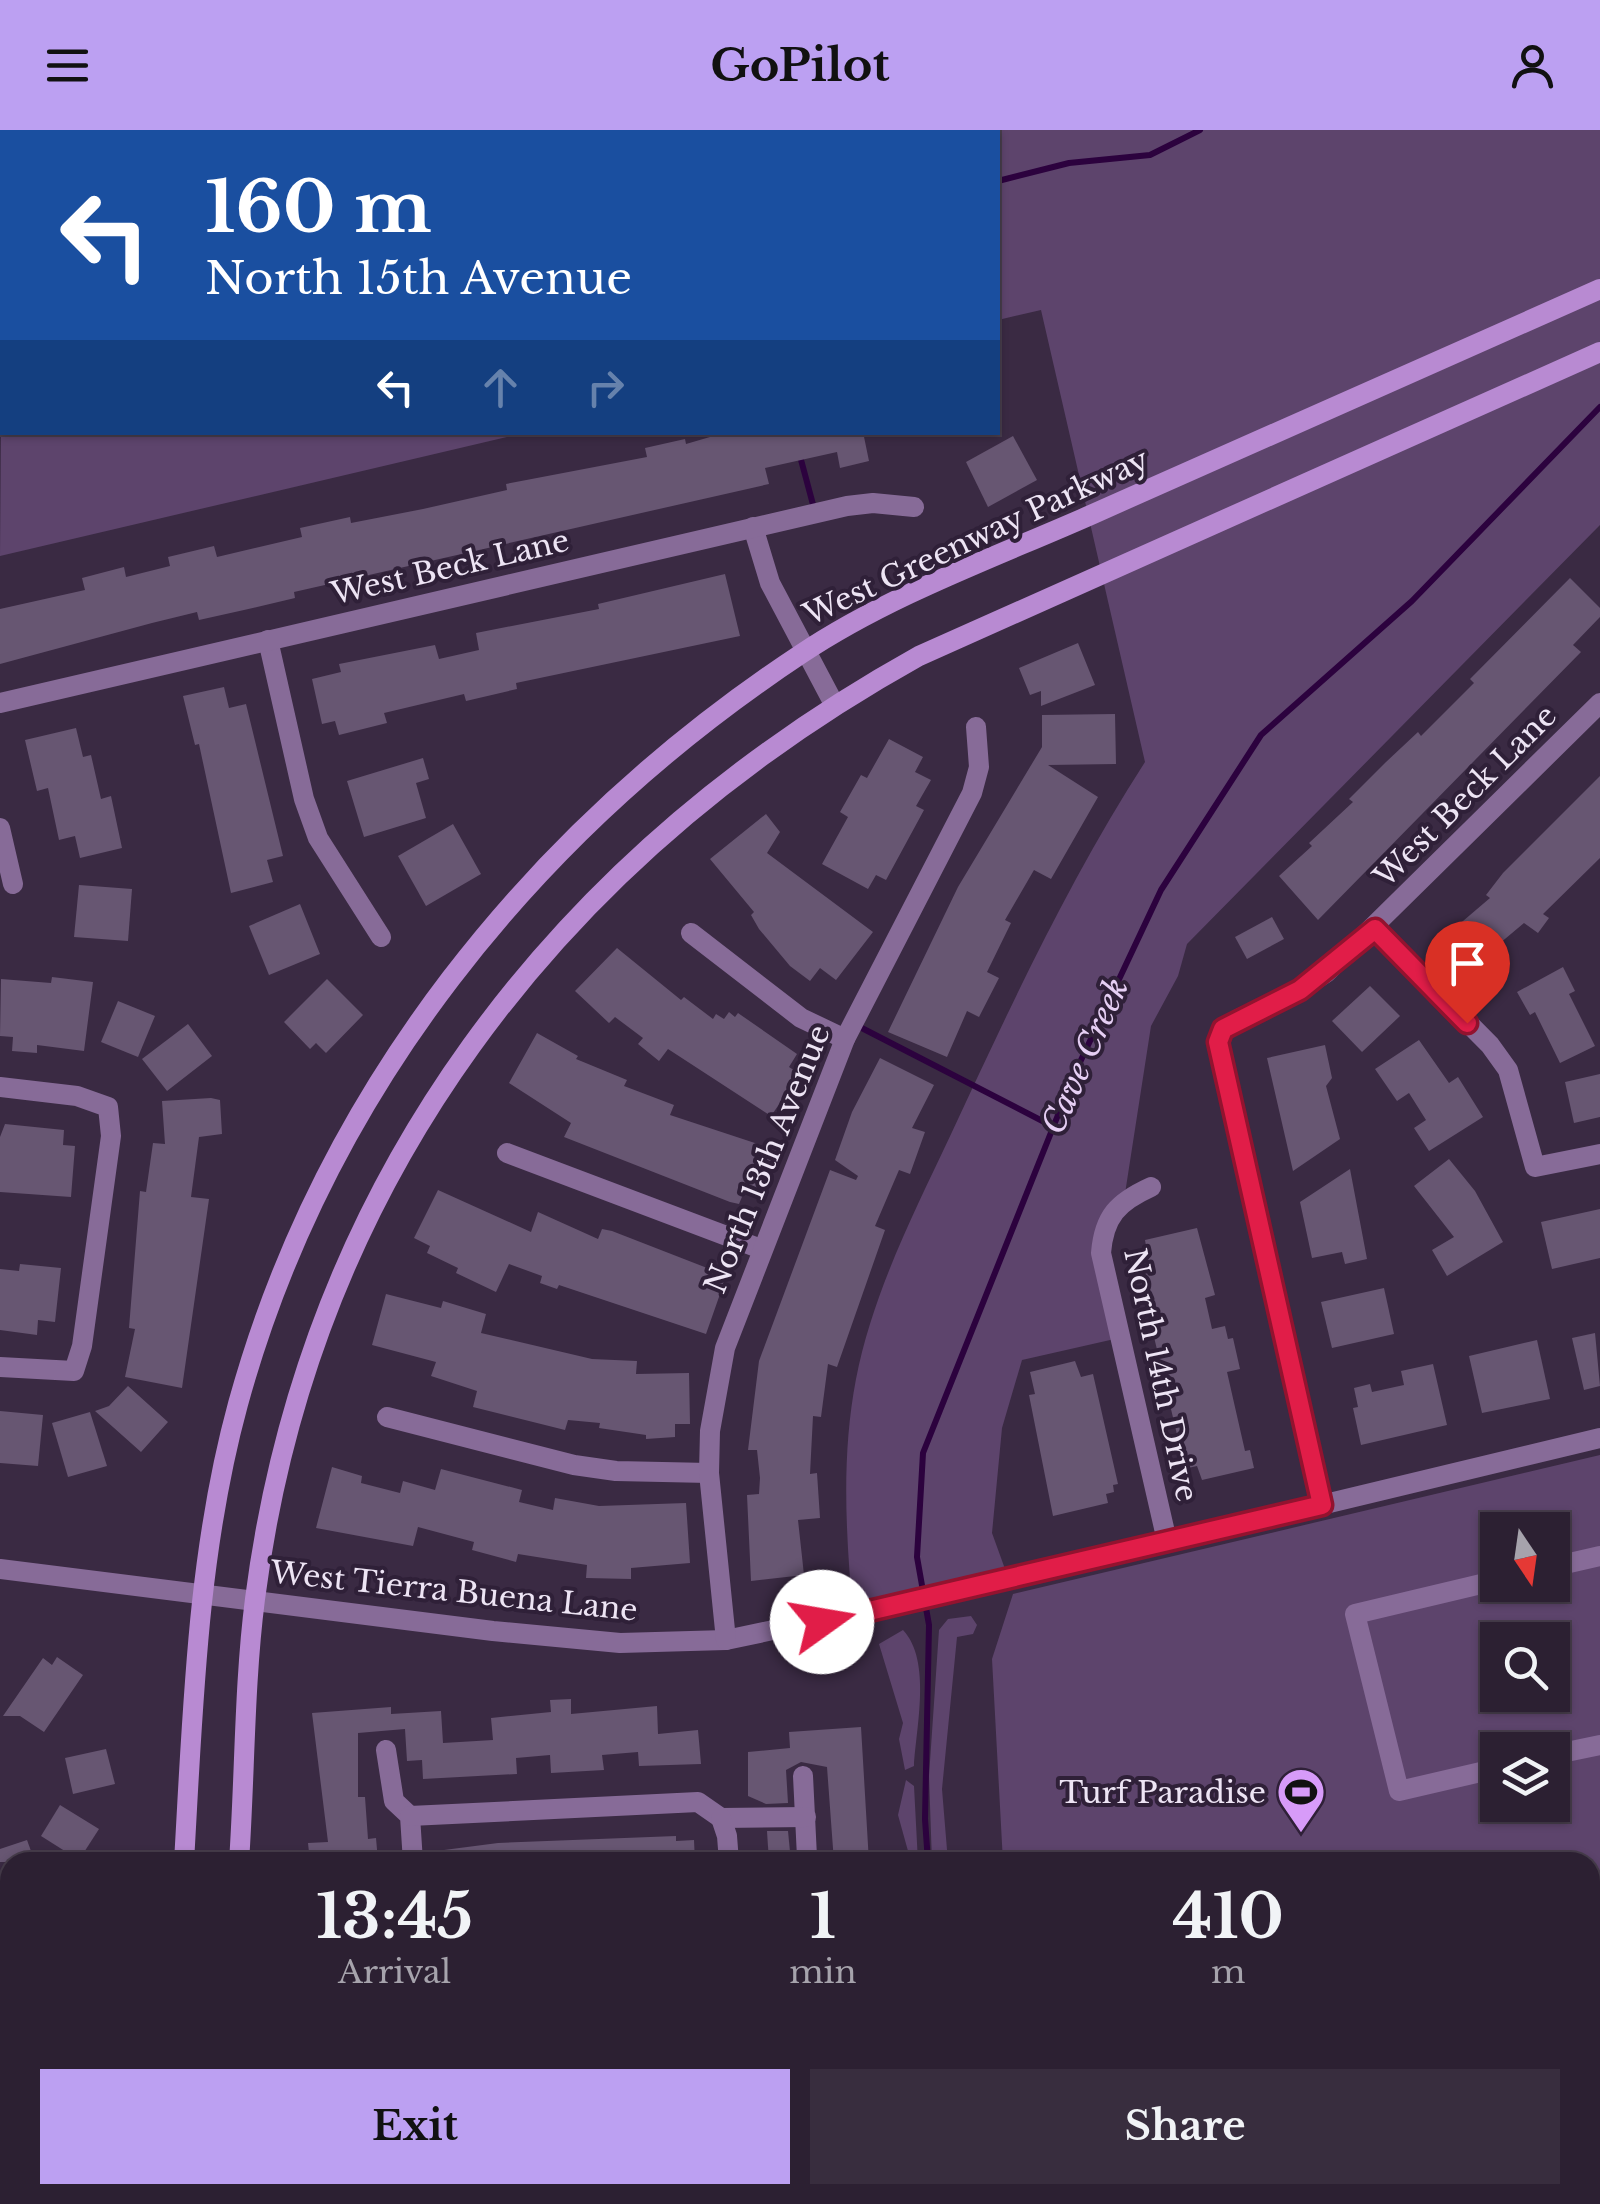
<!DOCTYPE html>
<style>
:root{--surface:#2c2032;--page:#382d3e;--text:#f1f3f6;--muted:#a6a3ac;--line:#483e4d;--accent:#bca0f2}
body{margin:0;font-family:"Libre Baskerville",serif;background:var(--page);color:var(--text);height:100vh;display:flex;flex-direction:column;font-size:38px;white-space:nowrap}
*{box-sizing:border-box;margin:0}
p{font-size:32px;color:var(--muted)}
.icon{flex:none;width:55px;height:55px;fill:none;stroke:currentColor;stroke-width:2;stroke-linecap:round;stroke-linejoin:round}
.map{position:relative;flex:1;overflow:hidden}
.details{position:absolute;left:0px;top:1722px;width:1600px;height:352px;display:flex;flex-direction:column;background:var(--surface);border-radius:30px 30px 0 0;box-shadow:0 2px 8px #0004,0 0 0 2px var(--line)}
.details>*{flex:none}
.banner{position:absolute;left:0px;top:0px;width:1000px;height:305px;box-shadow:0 2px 8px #0004,0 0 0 2px var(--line);background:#1a4fa0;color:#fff;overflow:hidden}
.needle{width:65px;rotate:167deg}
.controls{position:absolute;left:1480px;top:1382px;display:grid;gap:20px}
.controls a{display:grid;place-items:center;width:90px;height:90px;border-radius:0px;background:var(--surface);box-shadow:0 2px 8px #0004,0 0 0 2px var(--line);font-size:50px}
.pin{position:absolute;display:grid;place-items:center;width:85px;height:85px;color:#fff;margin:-102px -42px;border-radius:50% 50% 50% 0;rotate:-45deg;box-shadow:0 0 10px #0007}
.pin .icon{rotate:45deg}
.me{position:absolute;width:110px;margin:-55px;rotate:77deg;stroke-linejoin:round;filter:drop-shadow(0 0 8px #0008)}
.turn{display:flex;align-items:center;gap:35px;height:210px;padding:0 40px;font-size:45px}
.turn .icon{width:130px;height:130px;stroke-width:2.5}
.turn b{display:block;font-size:70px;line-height:85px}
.lanes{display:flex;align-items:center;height:95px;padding:0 40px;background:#0003;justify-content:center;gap:50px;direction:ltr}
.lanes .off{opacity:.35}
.eta{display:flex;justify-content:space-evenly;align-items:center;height:170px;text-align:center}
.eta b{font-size:60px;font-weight:700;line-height:70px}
.primary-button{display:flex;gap:20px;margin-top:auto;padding:20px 40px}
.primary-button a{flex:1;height:115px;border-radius:0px;background:var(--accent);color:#111;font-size:40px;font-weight:700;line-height:115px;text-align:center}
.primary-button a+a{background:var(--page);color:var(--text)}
header{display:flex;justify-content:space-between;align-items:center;height:130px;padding:0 40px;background:var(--accent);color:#111;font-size:45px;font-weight:700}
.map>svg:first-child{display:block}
.grass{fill:#5d446c;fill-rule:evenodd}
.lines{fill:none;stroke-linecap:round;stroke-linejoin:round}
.stream{stroke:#2c023e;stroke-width:6}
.building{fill:#675672}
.street{stroke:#876b98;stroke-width:20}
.secondary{stroke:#b88ad2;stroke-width:20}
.route-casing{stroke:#92132f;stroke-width:25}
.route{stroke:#e11d48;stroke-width:18}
.labels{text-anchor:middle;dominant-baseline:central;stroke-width:8;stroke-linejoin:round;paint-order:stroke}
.street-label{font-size:30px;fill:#ede4f4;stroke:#2f2038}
.poi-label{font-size:30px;fill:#ede4f4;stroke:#2f2038;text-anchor:end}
.water-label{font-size:32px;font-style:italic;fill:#e6cff4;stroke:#2f2038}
</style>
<header><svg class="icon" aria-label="menu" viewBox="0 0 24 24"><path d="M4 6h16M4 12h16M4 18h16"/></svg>GoPilot<svg class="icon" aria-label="person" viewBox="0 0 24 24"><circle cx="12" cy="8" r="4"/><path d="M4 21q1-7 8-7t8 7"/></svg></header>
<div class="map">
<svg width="1600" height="2074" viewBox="0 0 1600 2074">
<rect width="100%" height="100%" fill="#3a2a43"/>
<!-- grass -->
<g class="grass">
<path d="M 670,0 L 1600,0 L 1600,395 L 1187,814 L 1178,846 L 1151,896 L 1124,1070 L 1103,1094 L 1119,1208 L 1022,1230 L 1002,1298 L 992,1403 L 1009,1450 L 853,1484 C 846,1406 841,1327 856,1249 C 873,1162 914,1083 952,1002 C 1011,875 1069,750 1145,632 L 1041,180 L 998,190 L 998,2 L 662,2 Z"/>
<polygon points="2,163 2,302 524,303 0,426"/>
<path d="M 1600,1325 L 1600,2074 L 1024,2074 L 1024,2065 L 1590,2065 L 1590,1732 L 1003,1732 L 992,1529 L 1013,1464 ZM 1498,1400 L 1552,1400 L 1552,1455 L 1498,1455 ZM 1498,1510 L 1552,1510 L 1552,1565 L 1498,1565 ZM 1498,1620 L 1552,1620 L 1552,1675 L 1498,1675 Z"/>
<polygon points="971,1486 977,1495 973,1504 957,1507 942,1659 948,1732 932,1732 929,1646 939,1500 948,1489"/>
<path d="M 903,1500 C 932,1531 916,1598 914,1636 L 905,1640 L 899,1609 L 903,1593 L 879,1514 Z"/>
<polygon points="906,1650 914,1656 918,1732 905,1732 908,1721 898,1685"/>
</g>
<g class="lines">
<!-- stream -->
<g class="stream">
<polyline points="998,51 1069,33 1150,25 1200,0"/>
<polyline points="0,287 2,287"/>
<polyline points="800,326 815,382"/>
<polyline points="854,894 1054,997"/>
<polyline points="928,1732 925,1689 929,1495 917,1427 923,1323 1074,945 1161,760 1261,605 1412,471 1600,277"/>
<polyline points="946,2065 947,2074"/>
</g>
</g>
<!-- building -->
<g class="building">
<polygon points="727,302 863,302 869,331 840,338 837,322 765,338 769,354 294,462 295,468 244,480 199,490 197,482 152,493 0,534 0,479 85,460 82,448 124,437 126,447 170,436 168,427 214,416 217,427 302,407 300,398 350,387 351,393 423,379 507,360 506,354 647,327 645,318 685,309 686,314"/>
<polygon points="1013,306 1037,350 988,377 966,332"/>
<polygon points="725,444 740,506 516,553 517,559 466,571 464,564 384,583 387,593 339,605 335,591 322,594 312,549 341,542 339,534 435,515 439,529 479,520 476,503 599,479 598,474"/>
<polygon points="1570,448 1600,478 1600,487 1573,515 1581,522 1318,790 1279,746 1312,716 1309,713 1353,672 1349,669 1386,632 1418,602 1421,606 1474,553 1470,549"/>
<polygon points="1078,513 1095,555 1041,576 1041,561 1030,565 1019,538"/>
<polygon points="224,557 229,578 246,574 283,726 267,730 273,752 231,763 199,614 195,615 183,566"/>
<polygon points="1115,584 1116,634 1048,635 1098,667 1051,749 1034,740 1005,790 1011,793 987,842 999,848 979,887 967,881 947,927 888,902 958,757 1042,617 1042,585"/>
<polygon points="76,598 83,627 91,625 101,669 111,666 122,718 80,728 75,706 59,710 48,658 37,661 25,610"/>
<polygon points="889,609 923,627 915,642 931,650 916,676 924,680 886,750 876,745 868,759 822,734 848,687 840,682 861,645 867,648"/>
<polygon points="423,628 429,649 416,653 426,688 364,707 347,651"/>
<polygon points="1600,646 1600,728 1543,784 1549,788 1538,803 1524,793 1462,845 1436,814 1490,768 1486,765 1503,743"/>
<polygon points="766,684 780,702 767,723 873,802 836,850 820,838 810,851 790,836 759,799 751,785 754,782 710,729"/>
<polygon points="453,694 481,744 426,776 398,726"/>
<polygon points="79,755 132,759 128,811 74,807"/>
<polygon points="300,774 320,824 269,845 249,796"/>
<polygon points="1272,787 1284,809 1247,829 1235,807"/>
<polygon points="617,818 681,870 684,867 713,889 716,884 724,889 729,882 735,887 738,883 797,924 789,937 800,944 771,986 668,919 659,931 638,914 643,908 615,887 609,893 575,861"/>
<polygon points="1563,837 1575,861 1569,864 1595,916 1560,933 1535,882 1530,885 1517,862"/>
<polygon points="52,847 93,852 84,921 37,915 37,923 12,921 13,907 0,906 1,849 51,853"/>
<polygon points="327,849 363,885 326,923 316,913 310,919 284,892"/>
<polygon points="1370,856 1400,886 1362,922 1332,891"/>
<polygon points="118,871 155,886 138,927 101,912"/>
<polygon points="188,894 212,926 167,961 142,929"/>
<polygon points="537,903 578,926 576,929 627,950 624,956 674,975 670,985 776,1020 758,1067 744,1062 739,1074 730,1072 564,1007 571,993 509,953"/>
<polygon points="1419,910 1449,953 1458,947 1483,987 1429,1021 1414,998 1426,990 1409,963 1397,971 1375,939"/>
<polygon points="1325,915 1332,948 1326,956 1340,1009 1293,1041 1267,928"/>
<polygon points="880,928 934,955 912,998 925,1002 910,1044 899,1040 875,1096 885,1100 837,1237 828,1234 821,1287 813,1286 810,1344 817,1343 820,1388 798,1390 804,1445 751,1451 747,1365 759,1364 760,1348 757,1320 748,1320 759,1231 830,1040 856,1050 858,1046 835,1030 852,982"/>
<polygon points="1600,944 1600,987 1574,993 1565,952"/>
<polygon points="211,968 220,970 222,1004 199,1007 191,1067 209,1069 182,1258 125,1247 135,1199 129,1198 140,1061 146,1062 153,1013 165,1014 162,971"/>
<polygon points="5,994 64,1000 63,1015 75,1016 71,1067 0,1062 0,1007"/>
<polygon points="1449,1029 1475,1061 1503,1112 1447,1146 1432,1120 1454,1107 1414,1056"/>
<polygon points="1350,1039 1367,1129 1345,1134 1342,1122 1312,1128 1300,1072"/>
<polygon points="438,1060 531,1102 538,1082 598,1109 602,1099 612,1101 720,1143 726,1147 706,1204 559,1155 557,1159 540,1153 542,1146 509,1134 496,1162 456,1143 458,1138 427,1123 430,1116 414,1108"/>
<polygon points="1600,1079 1600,1128 1552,1139 1541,1092"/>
<polygon points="1197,1098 1215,1165 1205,1168 1212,1199 1225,1196 1228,1209 1233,1208 1240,1239 1227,1242 1245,1321 1250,1320 1254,1338 1202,1350 1197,1336 1188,1338 1183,1330 1138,1139 1138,1129 1148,1127 1145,1110"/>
<polygon points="20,1134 61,1138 55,1192 38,1190 37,1205 0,1200 0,1139 19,1141"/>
<polygon points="1384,1158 1394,1204 1332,1218 1321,1172"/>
<polygon points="386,1164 441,1178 443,1171 486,1184 481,1203 592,1229 637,1231 636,1244 689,1243 690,1294 675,1294 675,1307 646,1309 646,1305 599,1298 600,1293 568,1290 565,1300 473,1277 477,1261 431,1246 436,1232 372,1215"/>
<polygon points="1595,1203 1600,1256 1584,1260 1572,1208"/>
<polygon points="1537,1210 1550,1269 1482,1283 1469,1226"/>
<polygon points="1075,1231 1081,1247 1093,1244 1118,1354 1113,1355 1114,1362 1106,1364 1108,1373 1053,1386 1029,1265 1035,1264 1030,1242"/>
<polygon points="1433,1234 1447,1295 1361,1315 1353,1278 1358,1277 1354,1258 1370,1254 1372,1262 1404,1255 1401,1241"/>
<polygon points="128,1256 168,1292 141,1322 95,1281 109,1276"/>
<polygon points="0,1281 43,1285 38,1336 0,1333"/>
<polygon points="90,1282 107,1336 68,1347 52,1293"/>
<polygon points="332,1337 362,1346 361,1353 400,1363 403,1351 435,1360 441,1339 522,1360 519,1372 553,1380 555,1368 599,1376 686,1373 690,1433 631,1438 631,1449 586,1448 587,1435 518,1424 516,1432 472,1420 474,1412 418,1397 413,1416 316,1398"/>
<polygon points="57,1527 83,1545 44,1602 20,1586 3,1586 43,1528 52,1535"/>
<polygon points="571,1569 571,1584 657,1576 658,1604 698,1600 701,1634 639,1636 638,1622 602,1625 604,1640 551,1643 550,1625 516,1628 517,1644 423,1649 422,1630 407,1631 405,1599 358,1603 358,1667 365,1667 368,1709 376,1708 378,1731 310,1732 308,1713 328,1712 312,1583 391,1577 391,1584 441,1581 443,1613 493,1610 491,1588 551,1582 550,1570"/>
<polygon points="861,1597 869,1732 834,1732 827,1637 801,1632 786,1640 788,1673 766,1674 748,1666 748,1622 790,1618 789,1602"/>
<polygon points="106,1619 115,1654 73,1664 65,1628"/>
<polygon points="60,1675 99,1699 79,1730 41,1706"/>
<polygon points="767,1701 788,1701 791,1732 769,1732"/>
<polygon points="676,1706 676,1711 694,1710 695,1732 445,1732 444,1720 498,1713"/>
<polygon points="27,1710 35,1732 0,1732 0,1719"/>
</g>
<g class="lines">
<!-- street -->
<g class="street">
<polyline points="158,0 158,2"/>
<polyline points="533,0 534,2"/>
<polyline points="599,2 603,0"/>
<polyline points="0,142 2,142"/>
<polyline points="753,397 770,453 834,574"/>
<polyline points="268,510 304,669 318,708 381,807"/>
<polyline points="0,573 847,376 873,373 914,377"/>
<polyline points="0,698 13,754"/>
<polyline points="1375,799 1490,915 1508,940 1535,1037 1600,1024"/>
<polyline points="691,803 801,888 845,909"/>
<polyline points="0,957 77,966 108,977 111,1006 82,1216 74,1241 0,1237"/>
<polyline points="507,1023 761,1119"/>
<path d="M 1151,1057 C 1118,1072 1104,1086 1101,1123 L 1167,1411"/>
<polyline points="387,1287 574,1335 616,1341 709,1343"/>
<path d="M 1322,1375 L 1218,912 C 1229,883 1261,883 1285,869 C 1300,861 1313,851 1327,842 L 1600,573"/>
<polyline points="1552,1437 1600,1426"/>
<polyline points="0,1439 493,1501 620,1513 726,1510 1009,1450 1600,1308"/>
<polyline points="1498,1450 1355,1484 1399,1661 1498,1638"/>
<polyline points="726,1510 709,1343 710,1301 725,1218 845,909 972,663 979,637 976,597"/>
<polyline points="386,1620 394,1671 410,1686 413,1732"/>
<polyline points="1552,1625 1600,1615"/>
<polyline points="803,1646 807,1727"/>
<polyline points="410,1686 698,1672 721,1688 806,1687"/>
<polyline points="721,1688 727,1706 729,1732"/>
<polyline points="1590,1806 1600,1803"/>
<polyline points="1590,1992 1600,1990"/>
<polyline points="432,2065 432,2074"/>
<polyline points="509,2065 509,2074"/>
<polyline points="669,2065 669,2074"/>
<polyline points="748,2065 748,2074"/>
<polyline points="826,2065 826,2072"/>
</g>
<!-- secondary -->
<g class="secondary">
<path d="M 184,1732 C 193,1579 197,1424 238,1274 C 324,961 532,702 801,524 C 889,465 996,427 1093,384 C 1262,309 1431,234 1600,159"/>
<path d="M 239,1732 C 245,1645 244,1555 255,1469 C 309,1050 556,728 919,526 L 1600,222"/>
<polyline points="162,2074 163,2065"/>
<polyline points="218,2074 220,2065"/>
</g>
</g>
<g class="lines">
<!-- route casing -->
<g class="route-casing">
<polyline id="route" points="822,1492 1322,1375 1218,912 1223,899 1300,860 1375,799 1467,893"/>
</g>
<!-- route -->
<use href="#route" class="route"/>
</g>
<!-- icons -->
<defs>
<g id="stadium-pin" transform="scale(2.5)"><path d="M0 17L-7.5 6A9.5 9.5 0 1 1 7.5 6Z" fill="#d79bf9" stroke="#2f2038"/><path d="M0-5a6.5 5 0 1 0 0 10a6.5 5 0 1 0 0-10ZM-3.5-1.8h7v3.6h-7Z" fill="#111"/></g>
</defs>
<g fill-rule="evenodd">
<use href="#stadium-pin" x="1301" y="1662"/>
</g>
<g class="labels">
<!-- street labels -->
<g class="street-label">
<text transform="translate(976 407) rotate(-25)">West Greenway Parkway</text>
<text transform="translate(450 437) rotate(-13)">West Beck Lane</text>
<text transform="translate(1465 666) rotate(-45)">West Beck Lane</text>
<text transform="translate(767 1029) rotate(-68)">North 13th Avenue</text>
<text transform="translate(1161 1245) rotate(78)">North 14th Drive</text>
<text transform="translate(454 1461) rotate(6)">West Tierra Buena Lane</text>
</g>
<!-- poi labels -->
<g class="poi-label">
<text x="1266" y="1662">Turf Paradise</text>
</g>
<!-- water labels -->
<g class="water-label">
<text transform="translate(1085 926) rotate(-66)">Cave Creek</text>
</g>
</g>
</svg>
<div class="controls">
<a><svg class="needle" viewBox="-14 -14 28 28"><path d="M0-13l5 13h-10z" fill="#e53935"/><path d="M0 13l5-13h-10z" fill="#a6a3ac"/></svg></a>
<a><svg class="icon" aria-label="search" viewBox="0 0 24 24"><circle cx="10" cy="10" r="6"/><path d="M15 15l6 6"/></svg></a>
<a><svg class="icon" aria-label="layers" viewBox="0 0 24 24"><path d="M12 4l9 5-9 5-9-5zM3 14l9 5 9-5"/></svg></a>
</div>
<div class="pin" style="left:1467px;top:893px;background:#d93025"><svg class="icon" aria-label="arrive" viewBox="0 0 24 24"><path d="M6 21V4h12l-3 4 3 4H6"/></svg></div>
<svg class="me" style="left:822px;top:1492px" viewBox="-20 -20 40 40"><circle r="19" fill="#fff"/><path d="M0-13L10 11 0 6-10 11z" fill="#e11d48"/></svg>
<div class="banner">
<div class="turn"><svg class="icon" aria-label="left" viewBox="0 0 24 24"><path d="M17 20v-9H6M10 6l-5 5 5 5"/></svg><div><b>160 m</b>North 15th Avenue</div></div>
<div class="lanes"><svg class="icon" aria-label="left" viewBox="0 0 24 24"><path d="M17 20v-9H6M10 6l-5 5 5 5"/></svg><svg class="icon off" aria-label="ahead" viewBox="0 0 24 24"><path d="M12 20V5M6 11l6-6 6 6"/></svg><svg class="icon off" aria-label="right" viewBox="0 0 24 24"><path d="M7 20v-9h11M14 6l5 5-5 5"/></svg></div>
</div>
<section class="details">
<div class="eta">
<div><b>13:45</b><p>Arrival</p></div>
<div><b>1</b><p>min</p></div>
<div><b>410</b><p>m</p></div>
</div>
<div class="primary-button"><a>Exit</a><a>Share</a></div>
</section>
</div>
